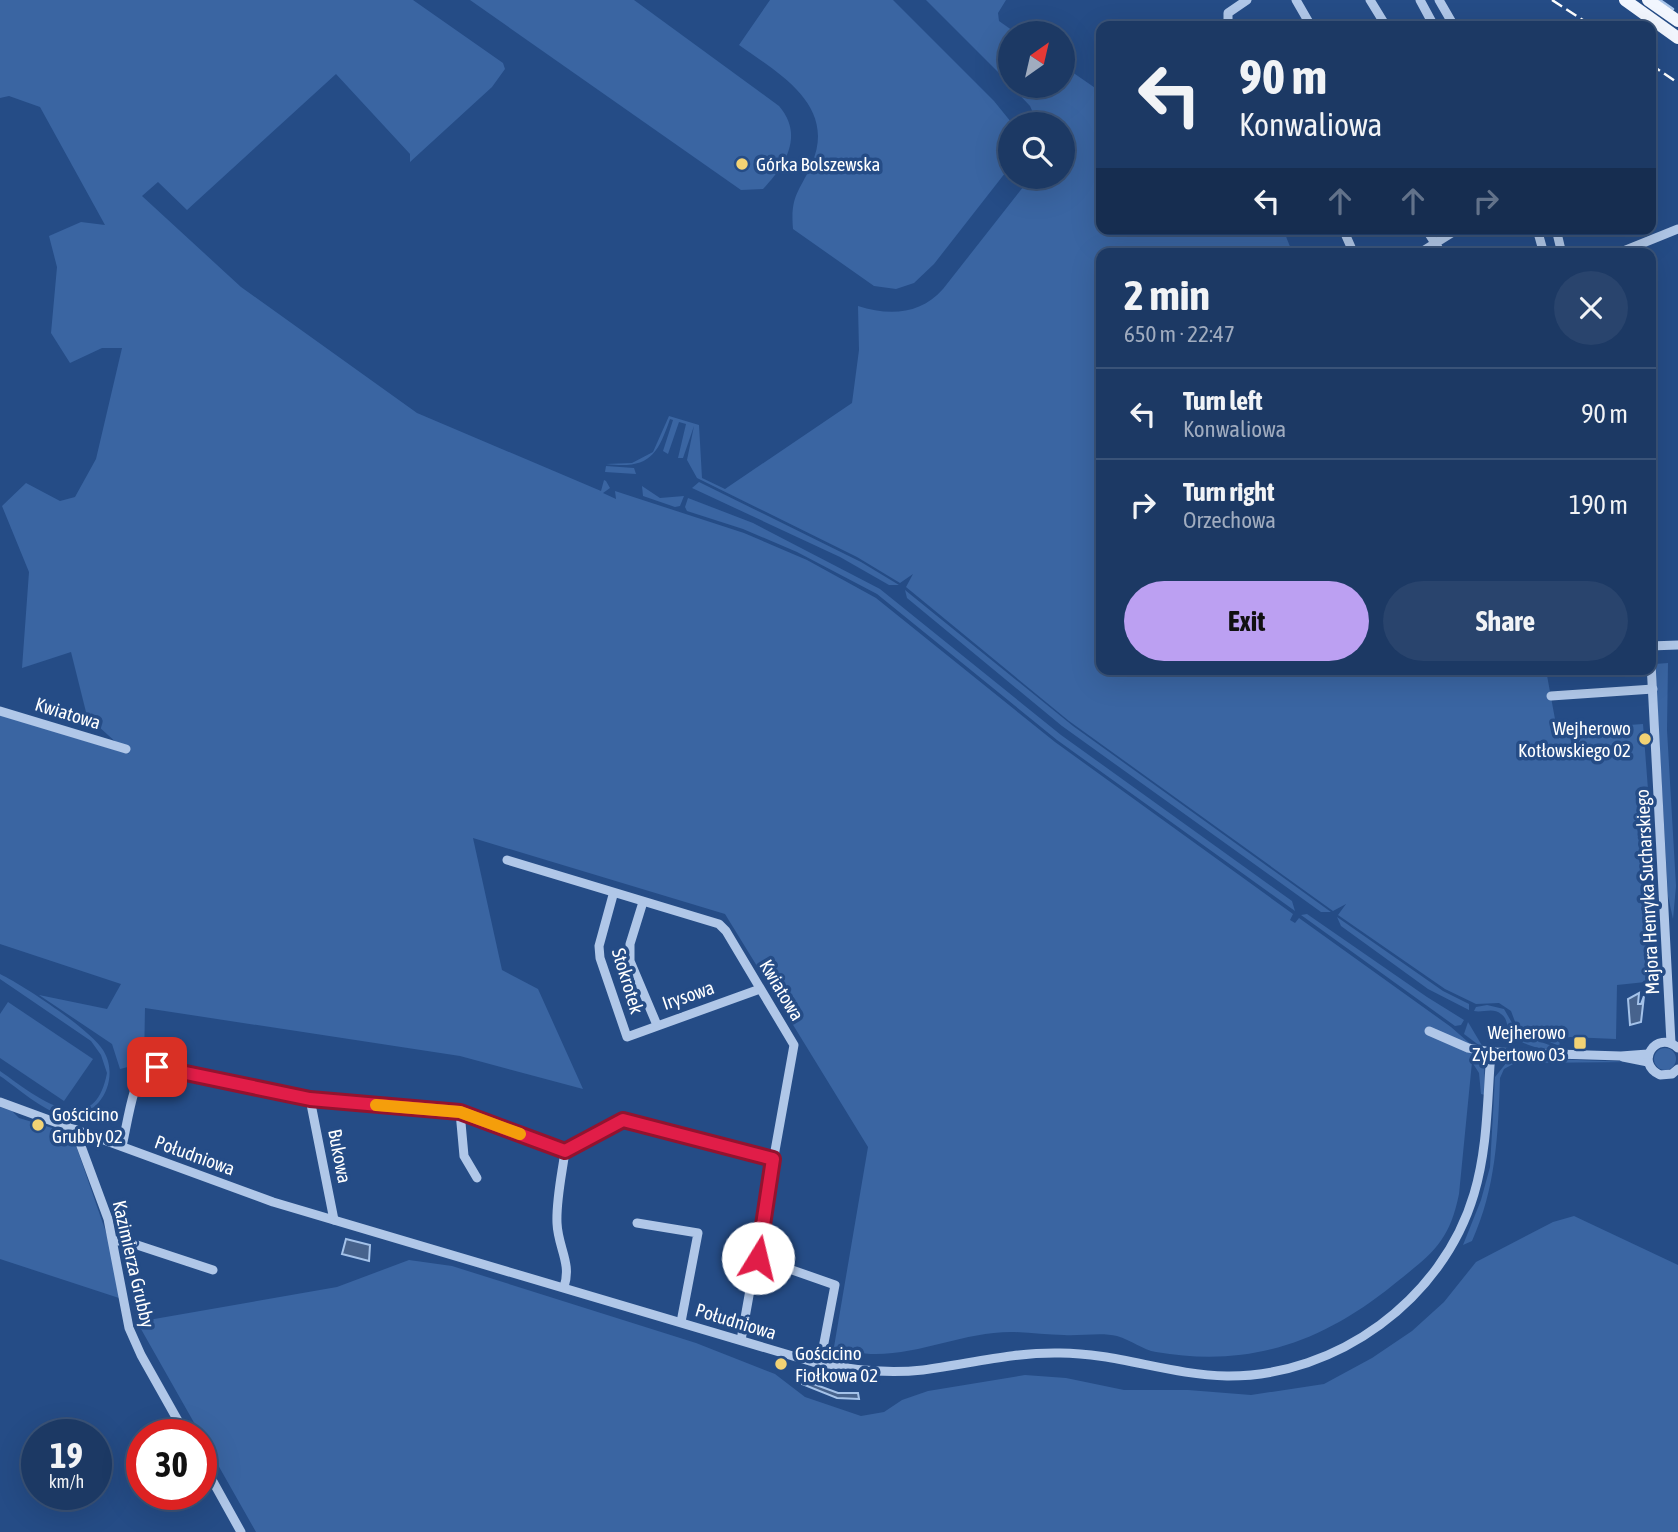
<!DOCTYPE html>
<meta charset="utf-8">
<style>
:root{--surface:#1c3964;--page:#29446d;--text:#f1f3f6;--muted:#a0acbf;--line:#3a5378;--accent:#bca0f2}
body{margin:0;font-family:"Asap Condensed",sans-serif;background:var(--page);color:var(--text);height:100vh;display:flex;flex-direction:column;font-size:26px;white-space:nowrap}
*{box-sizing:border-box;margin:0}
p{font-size:23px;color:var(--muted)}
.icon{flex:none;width:38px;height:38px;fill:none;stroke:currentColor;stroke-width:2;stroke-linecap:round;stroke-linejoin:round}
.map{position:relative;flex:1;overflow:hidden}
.panel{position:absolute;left:1096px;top:248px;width:560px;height:427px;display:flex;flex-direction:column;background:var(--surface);border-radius:14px;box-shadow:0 7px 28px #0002,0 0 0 2px var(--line)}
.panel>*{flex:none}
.hud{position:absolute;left:1096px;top:21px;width:560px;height:214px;border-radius:14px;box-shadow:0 7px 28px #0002,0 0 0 2px var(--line);background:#1c3964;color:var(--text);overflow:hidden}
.needle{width:46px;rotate:34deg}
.fabs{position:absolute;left:998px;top:21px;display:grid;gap:14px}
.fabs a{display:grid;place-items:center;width:77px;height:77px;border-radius:50%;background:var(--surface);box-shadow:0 7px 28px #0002,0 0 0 2px var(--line);font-size:35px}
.speed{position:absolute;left:21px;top:1419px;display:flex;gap:14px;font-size:35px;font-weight:700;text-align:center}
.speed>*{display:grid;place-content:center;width:91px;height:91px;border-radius:50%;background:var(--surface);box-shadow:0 7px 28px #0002,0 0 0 2px var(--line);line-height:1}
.speed small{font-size:18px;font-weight:400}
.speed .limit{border:10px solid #d22;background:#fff;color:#111}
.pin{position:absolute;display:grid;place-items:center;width:60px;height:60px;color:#fff;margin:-30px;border-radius:14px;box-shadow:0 4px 10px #0006}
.me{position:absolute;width:77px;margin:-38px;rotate:9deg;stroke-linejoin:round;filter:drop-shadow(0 0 5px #0008)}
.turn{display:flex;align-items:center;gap:24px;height:147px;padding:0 28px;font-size:32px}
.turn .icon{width:91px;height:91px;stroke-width:2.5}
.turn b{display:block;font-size:49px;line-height:60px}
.lanes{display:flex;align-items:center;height:66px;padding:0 28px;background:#0003;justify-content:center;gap:35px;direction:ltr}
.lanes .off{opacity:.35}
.round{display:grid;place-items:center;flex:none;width:74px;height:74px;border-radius:37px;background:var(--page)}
.overview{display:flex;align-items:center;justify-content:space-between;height:119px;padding:0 28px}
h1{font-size:42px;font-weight:700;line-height:52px}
.primary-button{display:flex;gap:14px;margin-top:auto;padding:14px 28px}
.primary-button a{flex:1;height:80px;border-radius:42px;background:var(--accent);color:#111;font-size:28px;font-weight:700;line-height:80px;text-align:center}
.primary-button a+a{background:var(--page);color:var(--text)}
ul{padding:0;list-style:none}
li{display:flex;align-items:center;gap:21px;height:91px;padding:0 28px;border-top:2px solid var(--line)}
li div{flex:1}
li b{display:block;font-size:26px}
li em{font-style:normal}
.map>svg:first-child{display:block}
.green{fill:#3a65a2}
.water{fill:#47638d;stroke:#a4c2e9;stroke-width:2}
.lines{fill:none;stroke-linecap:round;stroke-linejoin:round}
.stream{stroke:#a4c2e9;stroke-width:2.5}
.minor{stroke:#b0c7e8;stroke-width:9}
.major{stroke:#f2f6fe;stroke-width:12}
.rail{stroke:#fff;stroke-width:2.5;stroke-dasharray:12 5;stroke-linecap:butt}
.route-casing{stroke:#92132f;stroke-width:18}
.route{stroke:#e11d48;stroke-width:12}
.slow{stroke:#f59e0b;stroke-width:12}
.poi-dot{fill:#f2d274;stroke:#254c86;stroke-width:2.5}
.labels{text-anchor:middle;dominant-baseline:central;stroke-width:7;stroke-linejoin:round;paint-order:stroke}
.poi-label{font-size:19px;fill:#fff;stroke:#254c86;text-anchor:start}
.street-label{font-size:19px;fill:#fff;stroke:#254c86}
</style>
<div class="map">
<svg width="1678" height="1532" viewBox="0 0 1678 1532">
<rect width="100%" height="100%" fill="#254c86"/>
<!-- green -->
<g class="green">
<path d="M 0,0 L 413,0 L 503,63 L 505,69 L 492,87 L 410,162 L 410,154 L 336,74 L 187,210 L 158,182 L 142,196 L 241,287 L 417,413 L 601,491 L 604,480 L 606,481 L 610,488 L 603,493 L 616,499 L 615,491 L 744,533 L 807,560 L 876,598 L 1055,742 L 1293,914 L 1290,920 L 1295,923 L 1299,918 L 1451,1027 L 1484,1056 L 1485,1095 L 1481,1094 L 1479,1073 L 1472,1062 L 1459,1194 C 1449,1244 1430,1255 1393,1285 C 1321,1343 1249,1368 1156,1352 C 1143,1350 1131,1340 1117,1336 C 1102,1332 1081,1336 1064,1335 C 1047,1335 1029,1332 1011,1332 C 951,1332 896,1369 834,1347 L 868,1147 L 725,914 L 473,838 L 502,970 L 538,989 L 583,1089 L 460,1056 L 145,1008 L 144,1063 L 120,1069 L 112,1044 L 39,995 L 107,1009 L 121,984 L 0,944 L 0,715 L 129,754 L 87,716 L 71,652 L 22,668 L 29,572 L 2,506 L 26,483 L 60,501 L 75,497 L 96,459 L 122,348 L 102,348 L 70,363 L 51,333 L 57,267 L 49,236 L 81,222 L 105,225 L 40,107 L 9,96 L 0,98 Z"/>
<path d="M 470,0 L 634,0 L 779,106 C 804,135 786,165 763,189 L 741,190 Z"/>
<path d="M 770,0 L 893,0 L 994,101 L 1011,122 L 1009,168 L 934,264 L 914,283 L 896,289 L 874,286 L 793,229 C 790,194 800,192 812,163 C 837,105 778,73 739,45 Z"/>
<polygon points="926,0 1006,0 998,13 999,21 1016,33 1010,33 1010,84"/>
<path d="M 1062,65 L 1101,92 L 1101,229 L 1283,229 L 1293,254 L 1101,254 L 1101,670 L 1546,670 L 1557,730 L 1643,724 L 1655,881 L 1655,981 L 1617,985 L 1616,1039 L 1570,1037 L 1559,1040 L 1560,1046 L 1525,1033 L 1517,1027 L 1511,1011 L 1499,1003 L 1476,1004 L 1445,989 L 1338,915 L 1346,904 L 1333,911 L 1069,721 L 906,587 L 913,574 L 900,583 L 857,557 L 697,478 L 687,460 L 694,426 L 683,458 L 678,458 L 686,424 L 679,422 L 668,454 L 663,451 L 673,420 L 670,419 C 657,457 648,469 606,464 L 632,463 L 653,452 L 669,416 L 699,425 L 702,478 L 725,489 L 852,403 L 859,350 L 858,306 C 889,316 920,315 943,289 L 1031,177 L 1062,177 L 1062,124 L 1038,124 L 1030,106 L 1011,86 L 1062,86 Z"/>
<polygon points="606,466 634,468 636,474 605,472"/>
<polygon points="699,482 861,562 899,585 889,585 840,557 692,488"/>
<polygon points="642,486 660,498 684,496 680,506 675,507 643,496"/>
<polygon points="688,498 753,523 880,589 1061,735 1292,901 1295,911 1057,740 877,594 797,552 743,529 687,511 685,507"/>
<polygon points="905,590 1073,726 1331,912 1321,912 1062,726 907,598"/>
<polygon points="1668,663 1667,730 1676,886 1673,919 1668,896 1655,664"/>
<polygon points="1307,914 1427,997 1464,1020 1461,1025 1455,1026 1301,915"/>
<polygon points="1337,917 1443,991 1469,1004 1469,1010 1428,989 1341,926"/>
<path d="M 0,974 C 23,985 91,1030 103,1050 C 121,1078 100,1121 64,1115 C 42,1111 18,1088 0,1076 L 0,1071 C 32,1093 93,1146 107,1073 L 101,1055 L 91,1041 L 0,979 Z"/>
<polygon points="8,1002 93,1059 64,1101 0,1058 0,1014"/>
<path d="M 1487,1005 L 1504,1009 L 1515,1028 L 1525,1036 L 1560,1049 C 1544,1051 1517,1046 1509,1029 C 1506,1023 1507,1018 1501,1014 C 1493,1007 1483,1013 1474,1011 L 1476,1007 Z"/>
<polygon points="1468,1022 1484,1049 1464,1034"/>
<circle cx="1665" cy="1059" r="11"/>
<path d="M 1522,1058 L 1631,1062 L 1515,1063 L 1504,1069 L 1500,1078 C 1498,1135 1496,1188 1472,1241 L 1463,1245 L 1481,1200 L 1490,1167 L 1495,1077 L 1507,1062 Z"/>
<polygon points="0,1107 12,1111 19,1118 72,1134 110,1244 119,1298 0,1259"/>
<polygon points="1574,1216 1678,1265 1678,1532 256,1532 137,1322 337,1287 409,1260 452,1266 696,1343 775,1374 805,1397 861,1416 884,1412 902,1400 928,1391 1025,1375 1066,1378 1124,1390 1188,1390 1251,1395 1324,1384 1372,1358 1412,1331 1444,1302 1476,1262 1553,1222"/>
</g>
<!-- water -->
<g class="water">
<polygon points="1639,993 1638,1004 1641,1004 1644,996 1641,1022 1630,1025 1628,999"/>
<polygon points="346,1239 370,1245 369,1261 342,1254"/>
<polygon points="800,1379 838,1393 858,1393 859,1399 837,1398 802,1384"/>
</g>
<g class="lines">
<!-- stream -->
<polyline class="stream" points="1660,0 1673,9"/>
<!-- minor -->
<g class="minor">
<polyline points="1296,0 1311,26"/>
<polyline points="1370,0 1386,26"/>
<polyline points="1420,0 1434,26"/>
<polyline points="1439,0 1454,26"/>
<polyline points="1228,26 1228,13 1247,0"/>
<polyline points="1343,229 1354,254"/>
<polyline points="1426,229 1442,254"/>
<polyline points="1537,229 1544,254"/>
<polyline points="1556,229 1562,254"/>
<polyline points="1418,254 1458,229"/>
<polyline points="1616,254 1678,229"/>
<polyline points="1650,644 1671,1043"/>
<polyline points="1650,646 1678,645"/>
<polyline points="1551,696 1653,689"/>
<polyline points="0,711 126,749"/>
<polyline points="507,860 719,924 726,931 794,1045 741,1340"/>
<polyline points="613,895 599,946 600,958 627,1037 760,989"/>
<polyline points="643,902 630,944 630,961 657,1025"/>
<polyline points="1429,1031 1468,1048 1491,1052"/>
<path d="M 1678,1048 C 1656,1029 1634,1063 1660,1075 L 1672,1074 L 1678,1069"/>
<polyline points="1623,1057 1648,1062"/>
<polyline points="310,1099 334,1220"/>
<path d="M 0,1102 L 273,1202 L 813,1362 C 849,1370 886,1374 923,1370 C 969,1364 1013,1352 1060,1353 C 1116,1353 1170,1375 1227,1376 C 1337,1377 1443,1299 1474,1194 C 1488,1147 1487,1100 1491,1052 L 1621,1056 L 1648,1054"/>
<polyline points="460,1112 464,1156 477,1178"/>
<polyline points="84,1133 81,1146 108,1219 129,1328 141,1355 186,1435"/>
<path d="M 122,1146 C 127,1127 133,1073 150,1066 L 310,1099 L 460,1112 L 565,1151"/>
<polyline points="565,1151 623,1120 773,1159"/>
<polyline points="637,1223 698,1233 681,1322"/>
<polyline points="113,1241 125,1241 213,1270"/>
<polyline points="758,1258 835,1285 820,1364"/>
<path d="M 564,1287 C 572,1263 558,1248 557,1223 C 556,1200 562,1174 565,1151"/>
<polyline points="201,1460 241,1532"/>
</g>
<!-- major -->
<g class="major">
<polyline points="1625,0 1678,38"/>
<polyline points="1648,0 1678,21"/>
</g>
<!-- rail -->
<g class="rail">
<polyline points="1552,0 1592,26"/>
<polyline points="1650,64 1678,83"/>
</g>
</g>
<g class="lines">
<!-- route casing -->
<g class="route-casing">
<polyline id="route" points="157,1067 310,1099 460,1112 565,1151 623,1120 773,1159 758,1258"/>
</g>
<!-- route -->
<use href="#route" class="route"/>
<!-- slow -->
<polyline class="slow" points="376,1105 460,1112 520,1134"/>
</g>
<!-- markers -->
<g class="poi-dot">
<circle cx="742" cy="164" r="7"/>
<circle cx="1645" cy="739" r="7"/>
<rect x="1573" y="1036" width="14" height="14" rx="3.5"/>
<circle cx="38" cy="1125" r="7"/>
<circle cx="781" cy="1364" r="7"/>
</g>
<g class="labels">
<!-- poi labels -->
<g class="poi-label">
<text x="756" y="164">Górka Bolszewska</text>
<text x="1631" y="728" text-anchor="end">Wejherowo<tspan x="1631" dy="22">Kotłowskiego 02</tspan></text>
<text x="1566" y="1032" text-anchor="end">Wejherowo<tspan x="1566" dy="22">Zybertowo 03</tspan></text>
<text x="52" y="1114">Gościcino<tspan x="52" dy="22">Grubby 02</tspan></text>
<text x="795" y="1353">Gościcino<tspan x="795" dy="22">Fiołkowa 02</tspan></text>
</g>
<!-- street labels -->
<g class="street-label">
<text transform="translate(68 713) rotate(17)">Kwiatowa</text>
<text transform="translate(1647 892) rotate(-93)">Majora Henryka Sucharskiego</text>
<text transform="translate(628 981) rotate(73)">Stokrotek</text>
<text transform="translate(782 990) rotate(59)">Kwiatowa</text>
<text transform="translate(688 995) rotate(-19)">Irysowa</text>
<text transform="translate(195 1155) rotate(20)">Południowa</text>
<text transform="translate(340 1156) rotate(79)">Bukowa</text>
<text transform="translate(134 1264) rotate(77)">Kazimierza Grubby</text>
<text transform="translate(736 1321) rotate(17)">Południowa</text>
</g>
</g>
</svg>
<div class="fabs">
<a><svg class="needle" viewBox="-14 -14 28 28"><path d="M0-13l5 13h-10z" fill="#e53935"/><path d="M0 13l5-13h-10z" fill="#a0acbf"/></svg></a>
<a><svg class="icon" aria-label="search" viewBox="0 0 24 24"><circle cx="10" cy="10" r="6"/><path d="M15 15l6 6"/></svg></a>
</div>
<div class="speed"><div>19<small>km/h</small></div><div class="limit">30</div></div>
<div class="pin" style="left:157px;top:1067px;background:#d93025"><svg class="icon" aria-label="arrive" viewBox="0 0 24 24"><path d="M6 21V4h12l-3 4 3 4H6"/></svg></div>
<svg class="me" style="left:758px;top:1258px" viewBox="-20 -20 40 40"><circle r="19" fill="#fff"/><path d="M0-13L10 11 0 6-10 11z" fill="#e11d48"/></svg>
<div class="hud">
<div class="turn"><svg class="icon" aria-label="left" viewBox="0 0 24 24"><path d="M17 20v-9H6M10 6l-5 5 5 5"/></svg><div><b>90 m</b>Konwaliowa</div></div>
<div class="lanes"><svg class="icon" aria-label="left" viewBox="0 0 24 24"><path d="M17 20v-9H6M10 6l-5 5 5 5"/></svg><svg class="icon off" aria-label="ahead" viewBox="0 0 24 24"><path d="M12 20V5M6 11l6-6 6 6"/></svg><svg class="icon off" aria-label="ahead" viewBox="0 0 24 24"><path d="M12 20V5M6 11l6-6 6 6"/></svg><svg class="icon off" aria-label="right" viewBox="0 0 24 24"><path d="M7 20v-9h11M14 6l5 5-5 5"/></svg></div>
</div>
<section class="panel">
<div class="overview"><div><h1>2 min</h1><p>650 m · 22:47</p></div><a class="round"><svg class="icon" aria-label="close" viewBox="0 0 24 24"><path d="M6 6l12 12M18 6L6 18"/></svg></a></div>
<ul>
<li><svg class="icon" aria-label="left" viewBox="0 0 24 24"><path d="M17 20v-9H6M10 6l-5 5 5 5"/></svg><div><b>Turn left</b><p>Konwaliowa</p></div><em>90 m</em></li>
<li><svg class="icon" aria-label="right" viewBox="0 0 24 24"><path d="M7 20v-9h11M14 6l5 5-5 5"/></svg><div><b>Turn right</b><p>Orzechowa</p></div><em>190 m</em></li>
</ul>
<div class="primary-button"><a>Exit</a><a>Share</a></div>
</section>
</div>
